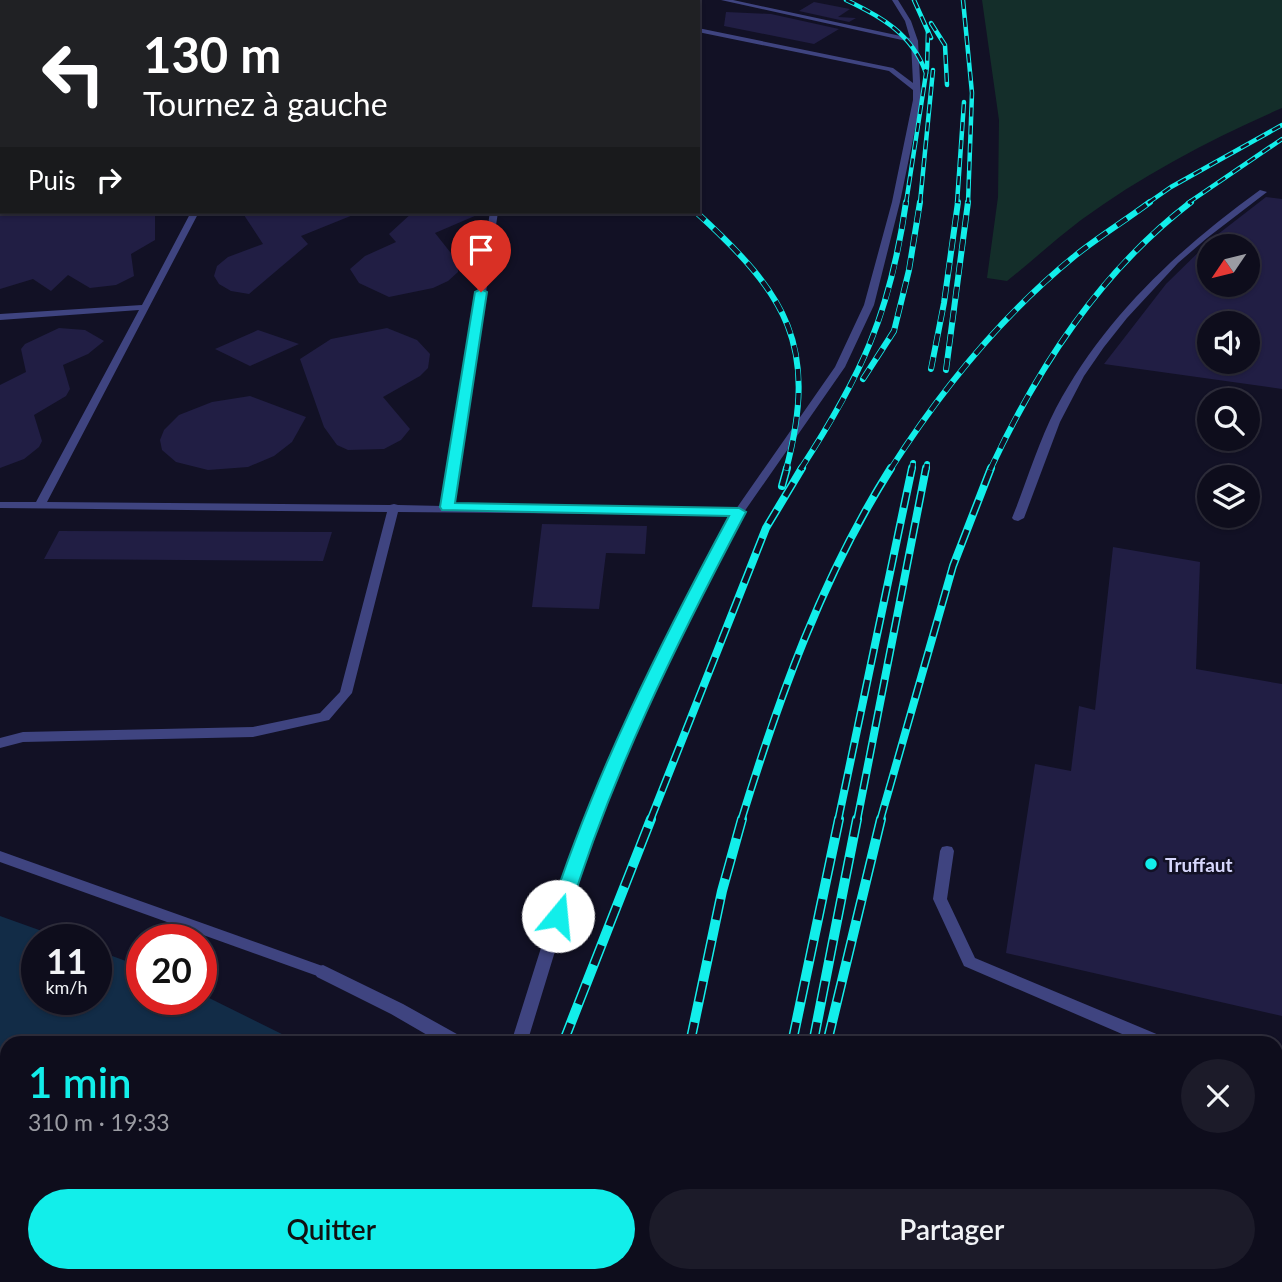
<!DOCTYPE html>
<html lang="fr">
<meta charset="utf-8">
<style>
:root{--surface:#0e0d1c;--page:#1c1b29;--text:#f1f3f6;--muted:#9b9ca3;--line:#2e2d3b;--accent:#12eeea}
body{margin:0;font-family:Lato,sans-serif;background:var(--page);color:var(--text);height:100vh;display:flex;flex-direction:column;font-size:26px;white-space:nowrap}
*{box-sizing:border-box;margin:0}
p{font-size:23px;color:var(--muted)}
.icon{flex:none;width:38px;height:38px;fill:none;stroke:currentColor;stroke-width:2;stroke-linecap:round;stroke-linejoin:round}
.map{position:relative;flex:1;overflow:hidden}
.panel{position:absolute;left:0px;top:1036px;width:1283px;height:247px;display:flex;flex-direction:column;background:var(--surface);border-radius:21px 21px 0 0;box-shadow:0 2px 5px #0004,0 0 0 2px var(--line)}
.panel>*{flex:none}
.banner{position:absolute;left:0px;top:0px;width:700px;height:214px;box-shadow:0 2px 5px #0004,0 0 0 2px var(--line);background:#202124;color:#fff;overflow:hidden}
.needle{width:46px;rotate:235deg}
.tools{position:absolute;left:1197px;top:234px;display:grid;gap:14px}
.tools a{display:grid;place-items:center;width:63px;height:63px;border-radius:50%;background:var(--surface);box-shadow:0 2px 5px #0004,0 0 0 2px var(--line);font-size:35px}
.speed{position:absolute;left:21px;top:924px;display:flex;gap:14px;font-size:35px;font-weight:700;text-align:center}
.speed>*{display:grid;place-content:center;width:91px;height:91px;border-radius:50%;background:var(--surface);box-shadow:0 2px 5px #0004,0 0 0 2px var(--line);line-height:1}
.speed small{font-size:18px;font-weight:400}
.speed .limit{border:10px solid #d22;background:#fff;color:#111}
.pin{position:absolute;display:grid;place-items:center;width:60px;height:60px;color:#fff;margin:-72px -30px;border-radius:50% 50% 50% 0;rotate:-45deg;box-shadow:0 0 7px #0007}
.pin .icon{rotate:45deg}
.me{position:absolute;width:77px;margin:-38px;rotate:17deg;stroke-linejoin:round;filter:drop-shadow(0 0 5px #0008)}
.turn{display:flex;align-items:center;gap:24px;height:147px;padding:0 28px;font-size:32px}
.turn .icon{width:91px;height:91px;stroke-width:2.5}
.turn b{display:block;font-size:49px;line-height:60px}
.then{display:flex;align-items:center;height:66px;padding:0 28px;background:#0003;gap:14px;font-size:26px}
.round{display:grid;place-items:center;flex:none;width:74px;height:74px;border-radius:37px;background:var(--page)}
.overview{display:flex;align-items:center;justify-content:space-between;height:119px;padding:0 28px}
h1{font-size:42px;font-weight:600;line-height:52px;color:var(--accent)}
.button{display:flex;gap:14px;margin-top:auto;padding:14px 28px}
.button a{flex:1;height:80px;border-radius:42px;background:var(--accent);color:#111;font-size:28px;font-weight:600;line-height:80px;text-align:center}
.button a+a{background:var(--page);color:var(--text)}
.map>svg:first-child{display:block}
.green{fill:#142e2a}
.water{fill:#122c47}
.building{fill:#211e44;fill-rule:evenodd}
.lines{fill:none;stroke-linecap:round;stroke-linejoin:round}
.path{stroke:#38af9a;stroke-width:2.5;stroke-dasharray:2 2.5;stroke-linecap:butt}
.lane{fill:#3f4480;fill-rule:evenodd}
.street{fill:#3f4480;fill-rule:evenodd}
.rail-far3-casing{stroke:#12eeea;stroke-width:4.5}
.rail-far2-casing{stroke:#12eeea;stroke-width:6}
.rail-far1-casing{stroke:#12eeea;stroke-width:8}
.rail-casing{stroke:#12eeea;stroke-width:10}
.rail-far3{stroke:#121125;stroke-width:2.5;stroke-dasharray:9;stroke-linecap:butt}
.rail-far2{stroke:#121125;stroke-width:4.5;stroke-dasharray:12;stroke-linecap:butt}
.rail-far1{stroke:#121125;stroke-width:5;stroke-dasharray:16;stroke-linecap:butt}
.rail{stroke:#121125;stroke-width:7;stroke-dasharray:21;stroke-linecap:butt}
.route{fill:#12eeea;stroke:#0c9b98;stroke-width:2}
.poi-dot{fill:#12eeea;stroke:#121125;stroke-width:2.5}
.labels{text-anchor:middle;dominant-baseline:central;stroke-width:5;stroke-linejoin:round;paint-order:stroke}
.poi-label{font-size:19px;font-weight:bold;fill:#d7d7fc;stroke:#121125;text-anchor:start}
</style>
<div class="map">
<svg width="1282" height="1282" viewBox="0 0 1282 1282">
<rect width="100%" height="100%" fill="#121125"/>
<!-- green -->
<path class="green" d="M 982,0 L 1282,0 L 1282,108 C 1213,138 1142,175 1081,220 C 1056,239 1032,261 1007,281 L 987,278 L 998,197 L 999,120 Z"/>
<!-- water -->
<g class="water">
<polygon points="0,916 67,940 37,940 37,999 96,999 96,950 142,967 142,999 201,999 201,994 300,1043 7,1043 7,1205 0,1202"/>
<polygon points="155,1276 376,1276 379,1282 168,1282"/>
</g>
<!-- building -->
<g class="building">
<polygon points="814,2 850,9 838,17 856,18 849,22 799,11"/>
<polygon points="726,12 771,14 839,29 814,44 724,26"/>
<path d="M 1266,197 L 1282,199 L 1282,389 L 1104,364 L 1166,284 L 1213,238 ZM 1209,247 L 1248,247 L 1248,285 L 1209,285 ZM 1209,324 L 1248,324 L 1248,362 L 1209,362 Z"/>
<polygon points="0,212 155,212 155,240 131,254 134,276 116,285 90,288 68,275 51,291 33,279 0,289"/>
<polygon points="242,212 357,212 358,213 301,236 308,244 249,294 231,291 219,284 214,276 217,266 228,257 263,244"/>
<polygon points="413,212 484,212 435,233 458,262 458,272 448,281 433,288 389,297 359,283 350,269 365,256 396,242 389,234"/>
<polygon points="59,328 85,330 104,341 88,354 63,365 70,389 66,396 34,415 42,441 39,447 24,459 0,468 0,385 26,372 21,349 25,344"/>
<polygon points="387,328 417,340 430,354 428,368 420,376 383,397 410,429 401,440 384,449 348,450 337,445 324,427 300,359 331,339"/>
<polygon points="258,330 299,344 250,366 215,349"/>
<polygon points="250,396 306,417 292,442 274,456 248,467 208,470 176,462 162,450 160,440 164,430 179,415 212,402"/>
<polygon points="542,524 647,526 645,554 606,553 599,609 532,607"/>
<polygon points="59,531 332,532 323,561 44,559"/>
<polygon points="1113,547 1200,562 1196,669 1282,684 1282,1016 1006,953 1035,764 1071,771 1079,706 1095,710"/>
</g>
<g class="lines">
<!-- path -->
<polyline class="path" points="0,6 2,0"/>
<!-- lane -->
<g class="lane">
<polygon points="721,0 733,0 910,38 905,21 892,0 898,0 911,21 918,41 921,100 900,202 874,305 845,367 744,512 686,622 589,840 527,1043 511,1043 575,840 674,622 732,515 398,512 352,693 329,720 253,737 23,742 0,748 0,738 23,732 253,727 320,713 340,692 387,512 0,508 0,502 36,502 139,310 0,320 0,314 142,305 191,212 199,212 47,502 390,505 394,504 398,505 443,506 490,212 498,212 454,506 736,509 835,367 864,305 892,202 913,100 913,90 889,71 698,32 698,28 893,68 913,83 911,42"/>
<rect x="0" y="114" width="2" height="4"/>
<rect x="0" y="138" width="2" height="4"/>
<rect x="0" y="186" width="2" height="4"/>
<path d="M 1260,190 L 1267,192 L 1207,238 L 1178,263 L 1127,318 L 1104,347 L 1084,376 L 1060,422 L 1024,518 L 1018,521 L 1014,520 L 1012,518 C 1027,481 1038,443 1056,408 C 1104,318 1178,249 1260,190 Z"/>
<polygon points="947,846 952,847 954,851 947,899 975,958 1166,1038 1168,1043 1143,1043 964,966 933,899 940,851 942,847"/>
<polygon points="0,851 328,968 331,972 328,976 323,978 0,862"/>
<polygon points="1276,1071 1282,1073 1282,1087 1276,1085"/>
</g>
<!-- street -->
<g class="street">
<polygon points="323,965 403,1004 464,1038 466,1043 441,1043 391,1014 317,977 314,972 317,967"/>
<polygon points="448,1276 468,1276 468,1282 447,1282"/>
</g>
<!-- rail-far3 casing -->
<g class="rail-far3-casing">
<g id="rail-far3">
<path d="M 846,0 C 882,17 912,34 926,73"/>
<polyline points="914,0 931,38"/>
<polyline points="963,0 972,93 968,203"/>
<polyline points="931,23 945,45 947,85"/>
<polyline points="906,203 927,67 928,31"/>
<polyline points="920,203 933,70"/>
<polyline points="957,203 964,102"/>
<polyline points="1148,203 1171,187 1282,125"/>
<polyline points="1188,203 1282,139"/>
</g>
</g>
<!-- rail-far2 casing -->
<g class="rail-far2-casing">
<g id="rail-far2">
<path d="M 696,212 C 787,295 819,345 786,470"/>
<polyline points="931,369 944,303 958,202"/>
<polyline points="946,370 968,202"/>
<polyline points="863,379 894,331 909,270 920,202"/>
<path d="M 800,470 C 862,375 890,314 906,202"/>
<path d="M 890,470 C 941,390 1002,315 1076,255 C 1100,236 1126,220 1150,202"/>
<polyline points="912,470 913,463"/>
<polyline points="926,470 927,464"/>
<path d="M 990,470 C 1038,367 1100,272 1191,202"/>
</g>
</g>
<!-- rail-far1 casing -->
<g class="rail-far1-casing">
<g id="rail-far1">
<polyline points="782,486 787,468"/>
<polyline points="650,821 766,528 802,468"/>
<path d="M 741,821 C 779,698 822,577 891,468"/>
<polyline points="838,821 912,468"/>
<polyline points="857,821 926,468"/>
<polyline points="880,821 953,566 991,468"/>
</g>
</g>
<!-- rail casing -->
<g class="rail-casing">
<g id="rail">
<polyline points="563,1043 651,819"/>
<polyline points="690,1043 722,891 742,819"/>
<polyline points="792,1043 839,819"/>
<polyline points="813,1043 857,819"/>
<polyline points="827,1043 881,819"/>
<polyline points="637,1282 639,1276"/>
<polyline points="743,1282 744,1276"/>
<polyline points="765,1282 766,1276"/>
<polyline points="776,1282 777,1276"/>
</g>
</g>
<!-- rail-far3 -->
<use href="#rail-far3" class="rail-far3"/>
<!-- rail-far2 -->
<use href="#rail-far2" class="rail-far2"/>
<!-- rail-far1 -->
<use href="#rail-far1" class="rail-far1"/>
<!-- rail -->
<use href="#rail" class="rail"/>
</g>
<!-- route -->
<path class="route" d="M 481,289 L 487,292 L 455,503 L 739,508 L 746,512 C 677,642 611,775 568,916 L 565,922 L 552,922 L 549,916 C 593,777 660,644 729,516 L 442,510 L 440,507 L 475,292 Z"/>
<!-- markers -->
<circle class="poi-dot" cx="1151" cy="864" r="7"/>
<g class="labels">
<!-- poi labels -->
<g class="poi-label">
<text x="1165" y="864">Truffaut</text>
</g>
</g>
</svg>
<div class="tools">
<a><svg class="needle" viewBox="-14 -14 28 28"><path d="M0-13l5 13h-10z" fill="#e53935"/><path d="M0 13l5-13h-10z" fill="#9b9ca3"/></svg></a>
<a><svg class="icon" aria-label="sound" viewBox="0 0 24 24"><path d="M4 9h4l5-4v14l-5-4H4zM17 9q2 3 0 6"/></svg></a>
<a><svg class="icon" aria-label="search" viewBox="0 0 24 24"><circle cx="10" cy="10" r="6"/><path d="M15 15l6 6"/></svg></a>
<a><svg class="icon" aria-label="layers" viewBox="0 0 24 24"><path d="M12 4l9 5-9 5-9-5zM3 14l9 5 9-5"/></svg></a>
</div>
<div class="speed"><div>11<small>km/h</small></div><div class="limit">20</div></div>
<div class="pin" style="left:481px;top:292px;background:#d93025"><svg class="icon" aria-label="arrive" viewBox="0 0 24 24"><path d="M6 21V4h12l-3 4 3 4H6"/></svg></div>
<svg class="me" style="left:558px;top:916px" viewBox="-20 -20 40 40"><circle r="19" fill="#fff"/><path d="M0-13L10 11 0 6-10 11z" fill="#12eeea"/></svg>
<div class="banner">
<div class="turn"><svg class="icon" aria-label="left" viewBox="0 0 24 24"><path d="M17 20v-9H6M10 6l-5 5 5 5"/></svg><div><b>130 m</b>Tournez à gauche</div></div>
<div class="then">Puis<svg class="icon" aria-label="right" viewBox="0 0 24 24"><path d="M7 20v-9h11M14 6l5 5-5 5"/></svg></div>
</div>
<section class="panel">
<div class="overview"><div><h1>1 min</h1><p>310 m · 19:33</p></div><a class="round"><svg class="icon" aria-label="close" viewBox="0 0 24 24"><path d="M6 6l12 12M18 6L6 18"/></svg></a></div>
<div class="button"><a>Quitter</a><a>Partager</a></div>
</section>
</div>
